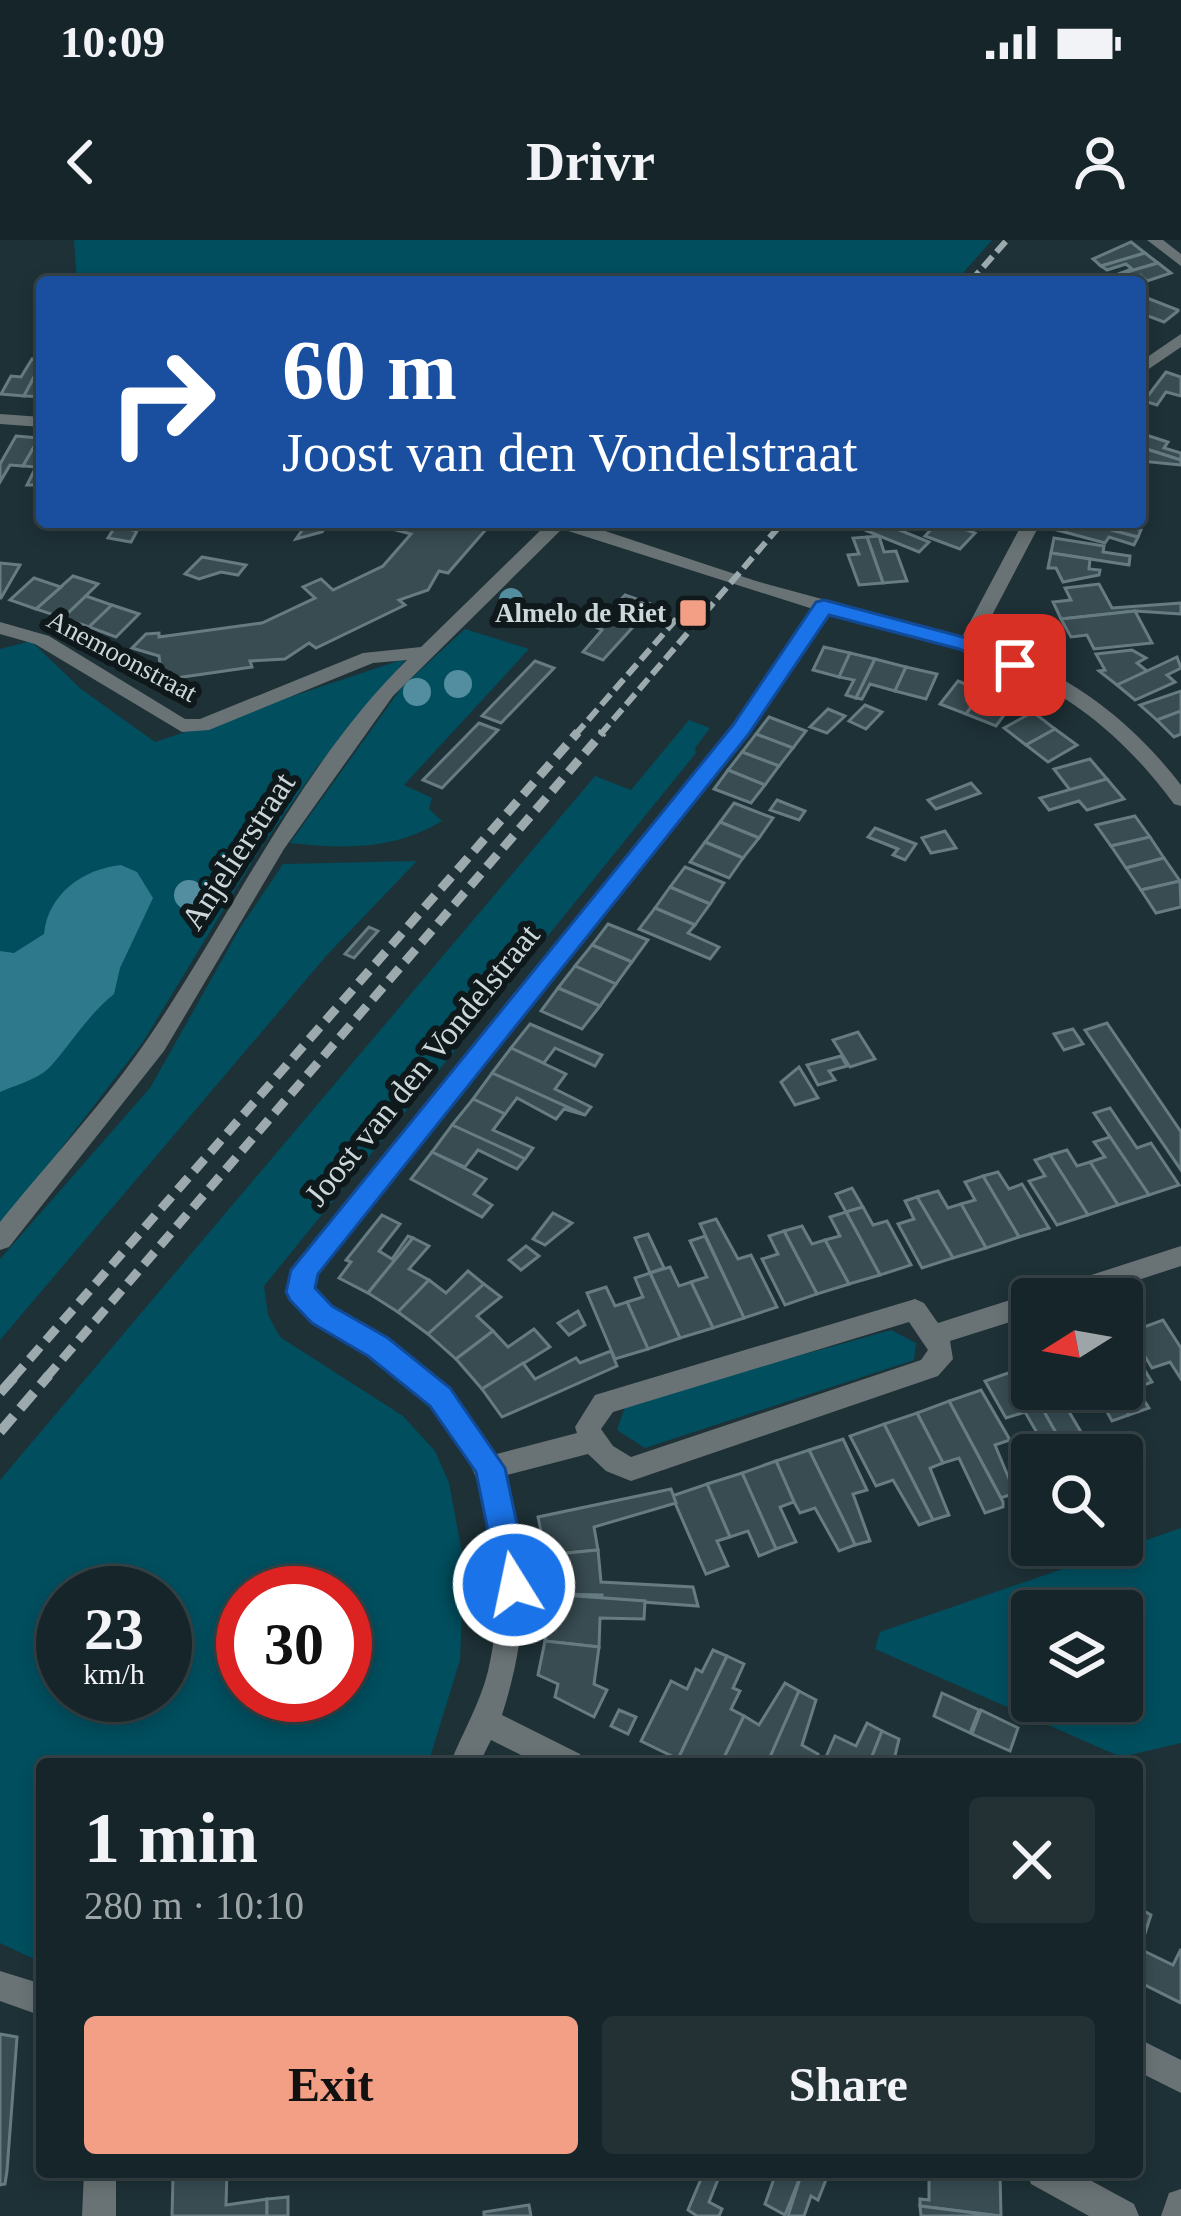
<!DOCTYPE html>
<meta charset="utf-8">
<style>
:root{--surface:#162529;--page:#233135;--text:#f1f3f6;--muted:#9ea5a8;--line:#354246;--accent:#f39f85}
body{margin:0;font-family:"Times New Roman",serif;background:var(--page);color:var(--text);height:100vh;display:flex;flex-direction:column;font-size:45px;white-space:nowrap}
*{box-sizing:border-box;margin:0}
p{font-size:39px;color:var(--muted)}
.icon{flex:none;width:66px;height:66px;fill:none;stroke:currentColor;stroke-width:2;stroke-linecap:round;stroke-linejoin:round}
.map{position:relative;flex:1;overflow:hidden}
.drawer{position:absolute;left:36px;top:1518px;width:1107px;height:420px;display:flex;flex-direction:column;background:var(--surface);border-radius:12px;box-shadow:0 6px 18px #0003,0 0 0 3px var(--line)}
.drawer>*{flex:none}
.top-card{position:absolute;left:36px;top:36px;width:1110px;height:252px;border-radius:12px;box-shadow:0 6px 18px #0003,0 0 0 3px var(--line);background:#1a4fa0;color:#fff;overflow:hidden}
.needle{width:78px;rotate:259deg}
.tools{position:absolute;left:1011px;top:1038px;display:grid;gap:24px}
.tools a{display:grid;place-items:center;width:132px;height:132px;border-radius:12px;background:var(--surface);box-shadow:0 6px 18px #0003,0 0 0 3px var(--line);font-size:60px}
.speed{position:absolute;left:36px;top:1326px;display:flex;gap:24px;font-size:60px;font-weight:700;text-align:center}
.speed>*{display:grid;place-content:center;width:156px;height:156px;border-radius:50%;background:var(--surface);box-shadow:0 6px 18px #0003,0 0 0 3px var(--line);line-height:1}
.speed small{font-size:30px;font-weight:400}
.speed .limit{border:18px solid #d22;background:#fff;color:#111}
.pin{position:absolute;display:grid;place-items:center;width:102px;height:102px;color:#fff;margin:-51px;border-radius:24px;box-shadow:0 6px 18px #0006}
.me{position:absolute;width:132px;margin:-66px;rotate:350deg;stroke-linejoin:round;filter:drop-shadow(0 0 9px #0008)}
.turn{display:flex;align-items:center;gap:42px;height:252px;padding:0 48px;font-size:54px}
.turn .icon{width:156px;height:156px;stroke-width:2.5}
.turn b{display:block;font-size:84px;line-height:102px}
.round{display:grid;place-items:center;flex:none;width:126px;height:126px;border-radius:12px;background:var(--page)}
.summary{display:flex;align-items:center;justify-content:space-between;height:204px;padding:0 48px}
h1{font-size:72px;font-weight:700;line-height:90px}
.button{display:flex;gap:24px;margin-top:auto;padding:24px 48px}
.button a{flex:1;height:138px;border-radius:12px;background:var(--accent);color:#111;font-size:48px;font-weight:700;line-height:138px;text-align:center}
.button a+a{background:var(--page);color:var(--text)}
.status{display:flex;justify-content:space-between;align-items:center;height:84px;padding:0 60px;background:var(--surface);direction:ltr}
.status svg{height:33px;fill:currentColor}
header{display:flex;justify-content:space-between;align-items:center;height:156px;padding:0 48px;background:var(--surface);font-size:54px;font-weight:700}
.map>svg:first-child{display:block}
.green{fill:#004e5e;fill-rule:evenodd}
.water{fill:#2f798c}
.building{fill:#384c52;stroke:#677c82;stroke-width:3}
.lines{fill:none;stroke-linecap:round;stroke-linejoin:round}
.street{fill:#697375;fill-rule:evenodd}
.rail-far2{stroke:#9caaae;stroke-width:6;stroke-dasharray:14 6;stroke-linecap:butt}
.rail-far1{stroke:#9caaae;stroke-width:9;stroke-dasharray:16 9;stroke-linecap:butt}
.rail{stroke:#9caaae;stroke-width:10;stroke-dasharray:21 10;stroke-linecap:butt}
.tree{fill:#528e9f}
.route{fill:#1a73e8;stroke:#114b97;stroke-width:3}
.poi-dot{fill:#f39f85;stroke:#0f181a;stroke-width:4.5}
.labels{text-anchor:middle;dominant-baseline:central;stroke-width:12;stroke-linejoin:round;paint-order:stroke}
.far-poi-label{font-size:27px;font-weight:bold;fill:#cbd7da;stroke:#0f181a;text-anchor:end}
.far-street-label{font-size:27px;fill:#cbd7da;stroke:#0f181a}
.street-label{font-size:33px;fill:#cbd7da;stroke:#0f181a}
</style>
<div class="status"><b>10:09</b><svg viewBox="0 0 49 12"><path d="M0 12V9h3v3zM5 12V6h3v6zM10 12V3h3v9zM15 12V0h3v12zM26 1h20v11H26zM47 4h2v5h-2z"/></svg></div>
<header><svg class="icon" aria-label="back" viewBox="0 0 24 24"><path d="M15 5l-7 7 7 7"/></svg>Drivr<svg class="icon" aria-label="person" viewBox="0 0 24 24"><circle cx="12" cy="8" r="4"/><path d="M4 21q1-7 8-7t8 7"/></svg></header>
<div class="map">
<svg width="1181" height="1976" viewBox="0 0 1181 1976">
<rect width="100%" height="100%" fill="#1e3137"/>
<!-- green -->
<g class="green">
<polygon points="74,0 992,0 955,42 77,42"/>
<path d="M 465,389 L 529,409 L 404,545 L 432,558 L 429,569 L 442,581 C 394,610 345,609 290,603 L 402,447 Z"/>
<polygon points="31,401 81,449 155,502 407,418 317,527 257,614 143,802 39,937 0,998 0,409"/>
<path d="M 689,480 L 710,488 L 695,508 L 696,513 L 264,1046 L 268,1075 L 280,1097 L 403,1176 L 435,1211 L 449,1243 L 464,1323 L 460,1420 L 428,1524 L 42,1524 L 42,1723 L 0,1703 L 0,1240 L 595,536 L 631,550 ZM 63,1353 L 165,1353 L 165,1455 L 63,1455 ZM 243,1353 L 345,1353 L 345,1455 L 243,1455 Z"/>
<polygon points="417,621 327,715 0,1100 0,1019 150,848 240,688 283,624"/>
<polygon points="891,1090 916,1103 914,1120 645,1208 617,1190 626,1164"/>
<path d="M 1181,1288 L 1181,1503 L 1121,1517 L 875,1409 L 880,1392 ZM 1032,1371 L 1122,1371 L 1122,1461 L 1032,1461 Z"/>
</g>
<!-- water -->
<path class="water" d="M 121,625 L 137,632 L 153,658 L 120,728 L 114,754 C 89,774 72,802 51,826 C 39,839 16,845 0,852 L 0,711 L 14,713 L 44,694 C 48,654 83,629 121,625 Z"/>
<!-- building -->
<g class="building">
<polygon points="1131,2 1145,13 1101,26 1093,19"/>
<polygon points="1145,13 1158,23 1113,36 1132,29 1126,24 1107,30 1101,26"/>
<polygon points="1158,23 1171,33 1147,41 1140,35 1120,41 1113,36"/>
<polygon points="1147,58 1178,70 1178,71 1164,82 1140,73 1140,63"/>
<polygon points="32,119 42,122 24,156 1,154 11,136 21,137"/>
<polygon points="42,122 42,157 24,156"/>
<polygon points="1166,132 1181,137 1181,156 1166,152 1157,165 1144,161"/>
<polygon points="1140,193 1168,202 1164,208 1181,213 1181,220 1140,207"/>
<polygon points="16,196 39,198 23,226 10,225 0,242 0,224"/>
<polygon points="39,198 42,237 37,245 27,245 36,227 23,226"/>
<polygon points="1140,207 1181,220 1181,225 1140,221"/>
<polygon points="118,282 128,282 124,288 137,291 131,302 108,298"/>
<polygon points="308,282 330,282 322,292 296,299"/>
<polygon points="366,282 471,282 488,287 448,333 439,331 428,350 399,360 405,365 316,408 309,403 285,419 250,421 252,427 162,440 159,416 132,408 146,394 159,393 159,397 262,383 315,358 303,347 321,339 333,350 383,326 411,294"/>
<polygon points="876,282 880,282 929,302 919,312 867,291"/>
<polygon points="930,282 947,282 975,293 960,309 925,296 936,284"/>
<polygon points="1062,282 1082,282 1138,297 1134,305 1109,297 1105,303 1057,290"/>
<polygon points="1082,282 1116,282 1141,290 1138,297"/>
<polygon points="879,296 884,312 896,311 907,341 883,343 867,297"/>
<polygon points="867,297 883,343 859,345 848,315 859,314 853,298"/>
<polygon points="1054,298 1104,306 1103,312 1130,316 1129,325 1051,313"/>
<polygon points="1051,313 1090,319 1089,329 1100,330 1099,335 1063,342 1056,328 1048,328"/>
<polygon points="202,317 246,325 238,335 221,332 199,339 185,334"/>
<polygon points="0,323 20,325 1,358 0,358"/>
<polygon points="73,336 98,344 63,378 36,369"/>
<polygon points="34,338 61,347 36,369 10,360"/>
<polygon points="1099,344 1112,368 1181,363 1181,374 1135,371 1061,379 1053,362 1071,360 1065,348"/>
<polygon points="625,355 662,368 652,379 643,376 603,420 583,412 602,390 596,387"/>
<polygon points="86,356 112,365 89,387 63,378"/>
<polygon points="112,365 139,374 116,397 89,387"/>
<polygon points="1135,371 1152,403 1094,409 1087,395 1071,397 1061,379"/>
<polygon points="824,407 850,413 839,437 813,430"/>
<polygon points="1132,410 1146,418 1137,423 1147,431 1117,445 1099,431 1105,430 1096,414"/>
<polygon points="850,413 875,419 856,458 846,455 854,440 839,437"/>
<polygon points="1177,417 1181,428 1167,435 1175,442 1135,460 1117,445"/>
<polygon points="875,419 906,427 895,451 870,444 862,459 856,458"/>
<polygon points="535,421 554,428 501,483 482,476"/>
<polygon points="906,427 937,434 926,459 895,451"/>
<polygon points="958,441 983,451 966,474 940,464"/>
<polygon points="983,451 1013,463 996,486 966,474"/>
<polygon points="1181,451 1181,471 1157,480 1140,465"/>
<polygon points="865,465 882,472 866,489 849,481"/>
<polygon points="828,469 845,476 827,493 810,487"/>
<polygon points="1181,471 1181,494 1174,497 1157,480"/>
<polygon points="1033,472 1055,489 1026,505 1004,488"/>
<polygon points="769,477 806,491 793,508 756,494"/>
<polygon points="479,483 498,490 442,548 423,540"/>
<polygon points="1055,489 1077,505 1048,522 1026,505"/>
<polygon points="756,494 793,508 779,526 742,512"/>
<polygon points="742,512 779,526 765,545 728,530"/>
<polygon points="1090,519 1107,539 1070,550 1054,529"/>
<polygon points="728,530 765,545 751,563 714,549"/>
<polygon points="1107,539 1124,559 1087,570 1079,561 1049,570 1040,558"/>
<polygon points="971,543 980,553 936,569 928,560"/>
<polygon points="777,560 805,571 799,580 770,570"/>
<polygon points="734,563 773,578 759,598 720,582"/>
<polygon points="1135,576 1150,597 1111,606 1096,585"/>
<polygon points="720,582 759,598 743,618 705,602"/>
<polygon points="875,588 916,604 905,620 893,615 898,609 868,597"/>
<polygon points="945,591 956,608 931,613 922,598"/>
<polygon points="1150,597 1164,618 1126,628 1111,606"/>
<polygon points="705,602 743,618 729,638 690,622"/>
<polygon points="1164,618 1180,641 1141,650 1126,628"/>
<polygon points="685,627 724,643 710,664 670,647"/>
<polygon points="1180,641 1181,667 1156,673 1141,650"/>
<polygon points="670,647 710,664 695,685 655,668"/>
<polygon points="655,668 695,685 688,693 719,707 710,719 639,689"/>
<polygon points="608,684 648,700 632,722 592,705"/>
<polygon points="369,687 378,691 354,718 345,714"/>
<polygon points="592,705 632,722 616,744 575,726"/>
<polygon points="575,726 616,744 600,766 558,748"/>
<polygon points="558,748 600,766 582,789 541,771"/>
<polygon points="1107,783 1181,892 1181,930 1085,790"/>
<polygon points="530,784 602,815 595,826 555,808 544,823 511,808"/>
<polygon points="1073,789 1083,804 1064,810 1054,794"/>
<polygon points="858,792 875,819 850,827 833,800"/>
<polygon points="511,808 566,834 555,849 591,867 585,875 492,833"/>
<polygon points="841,816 847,826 829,831 835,840 818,845 807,825"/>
<polygon points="799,827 818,858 795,865 781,842"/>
<polygon points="492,833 585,875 564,869 556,879 517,858 505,874 473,859"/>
<polygon points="473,859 505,874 493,890 533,908 525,919 452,885"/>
<polygon points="1110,868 1137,908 1151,903 1179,945 1149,955 1094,873"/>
<polygon points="452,885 509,911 525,919 517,929 478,910 465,927 432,912"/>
<polygon points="1110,897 1149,955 1118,965 1090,922 1105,917 1094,902"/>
<polygon points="1067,910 1077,926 1090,922 1118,965 1088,975 1050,915"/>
<polygon points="432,912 486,939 474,954 492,965 482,977 411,939"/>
<polygon points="1050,915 1088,975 1057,985 1029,941 1045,936 1035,920"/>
<polygon points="998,932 1009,949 1022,944 1049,988 1019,997 983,936"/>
<polygon points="983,936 1019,997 986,1008 961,964 975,960 965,942"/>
<polygon points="852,948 863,967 846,972 836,954"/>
<polygon points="938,951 948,968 961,964 986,1008 953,1018 917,957"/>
<polygon points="917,957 953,1018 922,1028 898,984 914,979 905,961"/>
<polygon points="863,967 873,985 887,981 911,1025 880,1035 846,972"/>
<polygon points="846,972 880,1035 849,1044 825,1000 840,996 830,977"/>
<polygon points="553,973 572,983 545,1005 533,999"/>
<polygon points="382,975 400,984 379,1011 392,1019 408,996 413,998 368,1053 339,1038 351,1022 346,1020"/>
<polygon points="716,979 738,1019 751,1015 777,1067 744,1078 700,984"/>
<polygon points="802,986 812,1004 825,1000 849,1044 817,1054 784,991"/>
<polygon points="784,991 817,1054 785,1065 762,1019 778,1014 769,996"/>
<polygon points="648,994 664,1028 650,1033 635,998"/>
<polygon points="705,996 744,1078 713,1088 691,1042 707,1037 690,1001"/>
<polygon points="413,998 429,1006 409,1029 429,1040 398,1072 368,1053"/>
<polygon points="526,1006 539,1016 521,1030 509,1020"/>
<polygon points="670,1027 679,1046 691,1042 713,1088 680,1098 650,1033"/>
<polygon points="468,1031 484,1044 428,1094 398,1072 429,1040 446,1053"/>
<polygon points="650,1033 680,1098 648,1109 627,1062 643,1057 635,1038"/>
<polygon points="484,1044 501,1057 477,1076 493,1091 456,1119 428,1094"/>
<polygon points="606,1047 615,1066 627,1062 648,1109 615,1119 587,1053"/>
<polygon points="578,1071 585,1085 569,1095 558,1083"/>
<polygon points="1163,1080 1181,1108 1181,1139 1170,1122 1152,1128 1130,1092"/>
<polygon points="534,1089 550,1107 482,1149 456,1119 493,1091 508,1107"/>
<polygon points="1123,1095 1152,1142 1136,1148 1149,1168 1129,1175 1114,1149 1122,1149"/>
<polygon points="611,1111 617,1126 502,1177 482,1149 523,1123 535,1139 576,1118 580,1123"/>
<polygon points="1032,1125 1032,1149 1073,1149 1082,1165 1068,1170 1081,1192 1060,1200 1020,1129"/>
<polygon points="1020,1129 1060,1200 1044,1205 1025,1172 1006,1178 985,1141"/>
<polygon points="1073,1149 1114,1149 1129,1175 1112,1181 1100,1159 1082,1165"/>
<polygon points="981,1150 1010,1200 995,1205 1015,1253 1001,1258 949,1161"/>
<polygon points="949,1161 1003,1262 1003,1267 985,1273 959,1218 943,1223 917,1173"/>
<polygon points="917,1173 943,1223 930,1228 949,1275 933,1280 884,1184"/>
<polygon points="884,1184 933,1280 919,1285 893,1240 876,1246 850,1196"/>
<polygon points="843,1199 867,1250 853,1254 870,1301 855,1305 809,1210"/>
<polygon points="809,1210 846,1285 855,1305 839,1311 815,1268 800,1273 794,1262 776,1221"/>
<polygon points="776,1221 794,1262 780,1267 796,1302 776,1309 742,1233"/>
<polygon points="742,1233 776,1309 759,1316 748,1291 730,1297 707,1244"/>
<polygon points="707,1244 730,1297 717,1301 728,1326 706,1334 672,1256"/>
<polygon points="671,1249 676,1263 594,1287 598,1310 546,1315 538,1277"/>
<polygon points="598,1310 601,1342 693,1347 698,1366 602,1359 602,1355 549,1354 546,1315"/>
<polygon points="549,1354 645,1361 644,1379 600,1378 599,1407 545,1401"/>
<polygon points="545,1401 599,1407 594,1444 607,1450 594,1477 555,1457 558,1444 538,1435"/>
<polygon points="713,1410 727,1416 678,1519 641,1501 671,1441 687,1449 696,1429 702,1432"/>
<polygon points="727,1416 744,1424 733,1448 740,1451 731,1469 744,1476 721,1524 689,1524 678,1519"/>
<polygon points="785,1443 799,1451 767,1524 721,1524 744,1476 759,1485"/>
<polygon points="799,1451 816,1460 802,1505 818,1514 813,1524 767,1524"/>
<polygon points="942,1453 979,1470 970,1493 934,1476"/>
<polygon points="619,1470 636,1477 628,1494 611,1486"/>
<polygon points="981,1470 1018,1488 1010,1511 972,1494"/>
<polygon points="867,1483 882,1491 869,1524 823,1524 835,1496 856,1506"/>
<polygon points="882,1491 899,1499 893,1524 869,1524"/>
<polygon points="1137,1667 1151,1675 1137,1718"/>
<polygon points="1140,1709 1173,1725 1181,1709 1181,1763 1137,1741"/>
<polygon points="0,1794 17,1797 7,1931 5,1944 0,1945"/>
<polygon points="227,1932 226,1965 267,1959 267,1976 172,1976 173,1937"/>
<polygon points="704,1932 721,1932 709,1962 722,1969 719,1976 697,1976 688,1970"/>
<polygon points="768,1932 802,1932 785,1975 765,1964 775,1936"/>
<polygon points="802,1932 829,1932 818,1960 811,1956 804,1976 788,1976"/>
<polygon points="929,1932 1000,1932 1001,1976 920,1966 920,1959 929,1960"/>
<polygon points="288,1957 288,1976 267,1976 267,1959"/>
<polygon points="529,1965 531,1976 484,1976 484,1972"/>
<polygon points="920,1966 998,1976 921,1976"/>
</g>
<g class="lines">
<!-- street -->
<g class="street">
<polygon points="1147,0 1163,0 1181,14 1181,26"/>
<polygon points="1181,94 1181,107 1140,135 1140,122"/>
<polygon points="0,174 42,177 42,187 0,184"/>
<path d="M 549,282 L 578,282 L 756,341 L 962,397 L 1023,282 L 1041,282 L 978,402 C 1062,429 1127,475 1181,545 L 1181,566 L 1174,564 C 1079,435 976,410 829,373 L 747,495 L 316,1034 L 313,1049 C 382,1113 445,1121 493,1215 L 577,1193 L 575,1187 L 595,1155 L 915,1059 L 924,1063 L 938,1083 L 1032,1053 L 1037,1055 L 1048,1049 L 1181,1006 L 1181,1026 L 1080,1059 L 1032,1059 L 1032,1075 L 950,1101 L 953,1119 L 938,1136 L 631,1241 L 606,1231 L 588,1214 L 503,1236 C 532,1317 528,1394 502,1475 L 580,1514 L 584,1524 L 539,1524 L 491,1500 L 479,1524 L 450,1524 C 462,1493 480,1464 488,1431 C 511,1333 494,1222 416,1152 C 377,1117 329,1095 291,1059 L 288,1052 L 292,1030 L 733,485 L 813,369 L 562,289 L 393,456 L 284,609 L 164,811 L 9,1007 L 0,1010 L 0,982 C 49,921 105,862 149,797 C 233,674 300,525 407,420 L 373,423 L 209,490 L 182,492 L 35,404 L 0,394 L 0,382 L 49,396 L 185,479 L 200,479 L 363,413 L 421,407 ZM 909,1082 L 928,1110 L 921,1120 L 631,1217 L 613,1206 L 601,1189 L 613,1172 Z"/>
<polygon points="0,1731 42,1744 42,1776 0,1761"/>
<polygon points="1137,1798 1181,1820 1181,1853 1137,1831"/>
<polygon points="84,1932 116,1932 116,1976 82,1976"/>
<polygon points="1027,1932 1075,1932 1134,1964 1139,1976 1089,1976 1031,1944"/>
<polygon points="1181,1949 1181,1976 1161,1976 1169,1953"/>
</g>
<!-- rail-far2 -->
<g class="rail-far2">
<polyline points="970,42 1007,0"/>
<polyline points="575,495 686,368"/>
<polyline points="600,495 783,282"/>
</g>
<!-- rail-far1 -->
<g class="rail-far1">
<polyline points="13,1138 578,492"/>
<polyline points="46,1138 603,492"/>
</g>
<!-- rail -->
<g class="rail">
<polyline points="0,1153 16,1135"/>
<polyline points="0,1192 49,1135"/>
</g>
</g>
<!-- trees -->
<g class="tree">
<circle cx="511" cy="360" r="12"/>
<circle cx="458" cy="444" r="14"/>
<circle cx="417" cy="452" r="14"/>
<circle cx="189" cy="655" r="15"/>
</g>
<!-- route -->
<polygon class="route" points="824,360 974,400 1026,425 1015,432 959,409 829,375 748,495 318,1034 315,1048 332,1066 388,1098 450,1148 505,1228 530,1345 525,1356 514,1360 503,1356 499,1345 476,1232 430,1166 368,1116 312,1083 290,1060 286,1052 291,1030 733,485 816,362"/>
<!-- markers -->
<rect class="poi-dot" x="678" y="358" width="30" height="30" rx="6"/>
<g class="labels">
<!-- far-poi labels -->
<g class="far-poi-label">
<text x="666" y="373">Almelo de Riet</text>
</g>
<!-- far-street labels -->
<g class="far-street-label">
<text transform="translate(122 416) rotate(28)">Anemoonstraat</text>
</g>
<!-- street labels -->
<g class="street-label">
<text transform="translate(238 611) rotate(-57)">Anjelierstraat</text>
<text transform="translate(422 825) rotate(-51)">Joost van den Vondelstraat</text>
</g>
</g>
</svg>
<div class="tools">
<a><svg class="needle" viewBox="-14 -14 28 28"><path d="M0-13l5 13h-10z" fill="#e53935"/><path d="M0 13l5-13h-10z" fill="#9ea5a8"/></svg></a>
<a><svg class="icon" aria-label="search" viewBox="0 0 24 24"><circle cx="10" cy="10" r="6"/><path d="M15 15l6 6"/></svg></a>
<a><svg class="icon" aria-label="layers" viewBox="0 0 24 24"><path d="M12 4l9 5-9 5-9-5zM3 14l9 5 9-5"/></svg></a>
</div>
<div class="speed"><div>23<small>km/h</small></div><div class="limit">30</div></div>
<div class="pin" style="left:1015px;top:425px;background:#d93025"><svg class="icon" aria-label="arrive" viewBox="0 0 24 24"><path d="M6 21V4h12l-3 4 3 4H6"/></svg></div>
<svg class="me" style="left:514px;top:1345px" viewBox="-20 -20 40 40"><circle r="17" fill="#1a73e8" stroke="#fff" stroke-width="3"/><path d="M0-11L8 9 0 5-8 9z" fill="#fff"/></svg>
<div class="top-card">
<div class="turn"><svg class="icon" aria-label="right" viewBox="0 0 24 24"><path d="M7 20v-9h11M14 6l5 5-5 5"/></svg><div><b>60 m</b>Joost van den Vondelstraat</div></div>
</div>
<section class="drawer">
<div class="summary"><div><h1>1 min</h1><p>280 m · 10:10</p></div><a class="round"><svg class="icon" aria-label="close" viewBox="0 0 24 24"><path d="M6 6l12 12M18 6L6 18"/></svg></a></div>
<div class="button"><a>Exit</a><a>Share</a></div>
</section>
</div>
